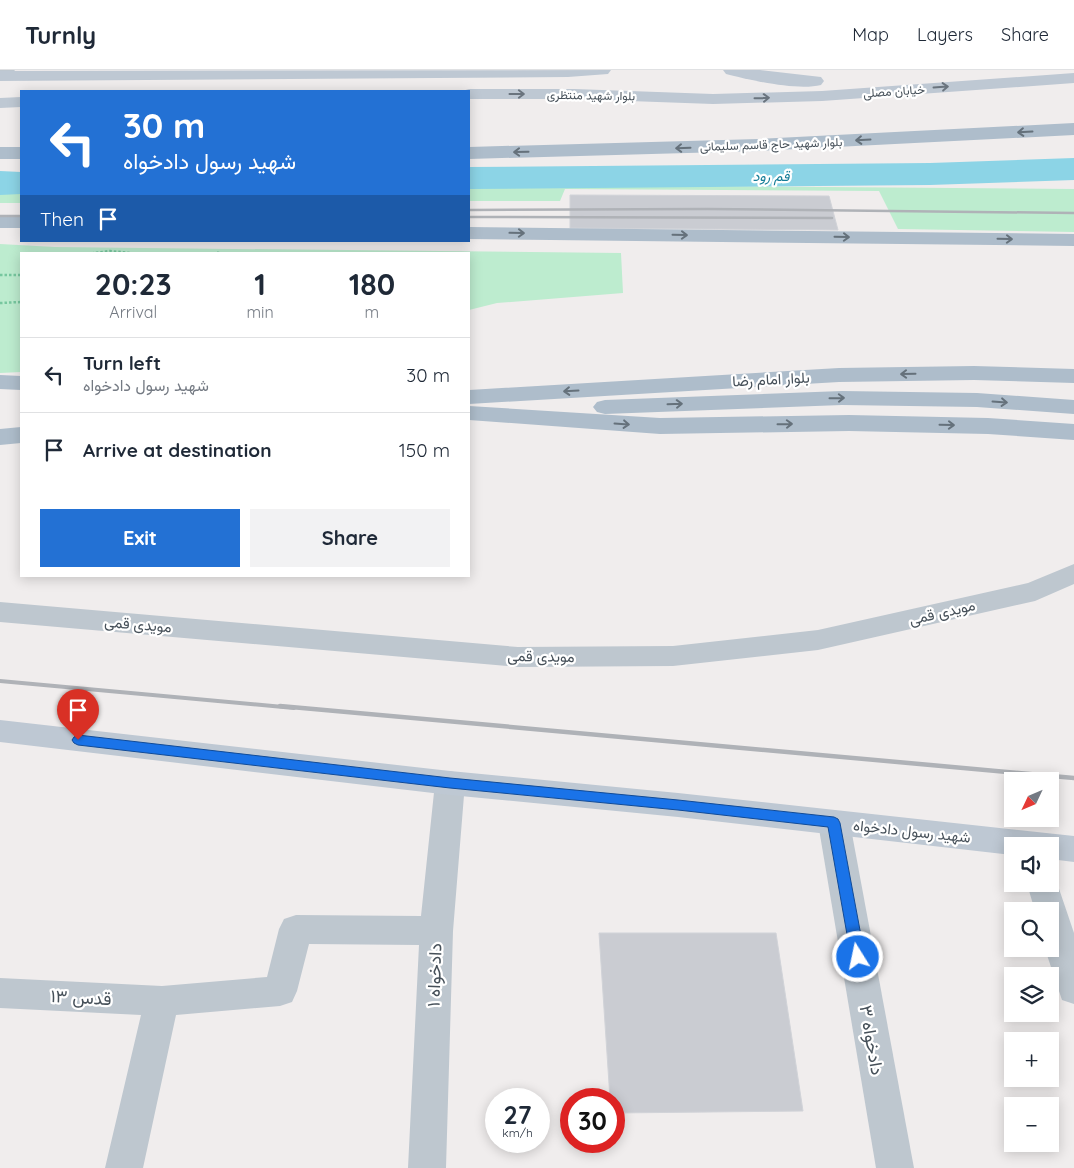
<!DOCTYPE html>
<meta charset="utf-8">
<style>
:root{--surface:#fff;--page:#f2f2f3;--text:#1f2937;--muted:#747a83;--line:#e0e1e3;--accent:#2371d4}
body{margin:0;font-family:Quicksand,Vazirmatn,sans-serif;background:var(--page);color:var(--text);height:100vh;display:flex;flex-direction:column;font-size:19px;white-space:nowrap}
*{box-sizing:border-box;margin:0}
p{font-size:16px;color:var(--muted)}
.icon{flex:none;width:28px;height:28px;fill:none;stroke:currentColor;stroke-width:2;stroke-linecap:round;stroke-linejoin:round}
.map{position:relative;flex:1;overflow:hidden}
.details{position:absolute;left:20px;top:182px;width:450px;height:325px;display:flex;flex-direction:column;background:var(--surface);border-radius:0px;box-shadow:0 2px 12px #0003}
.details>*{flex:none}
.top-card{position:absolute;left:20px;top:20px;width:450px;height:152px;border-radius:0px;box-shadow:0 2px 12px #0003;background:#2371d4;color:#fff;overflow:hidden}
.needle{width:32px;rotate:226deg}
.tools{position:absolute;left:1004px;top:702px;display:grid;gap:10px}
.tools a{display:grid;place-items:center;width:55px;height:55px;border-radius:0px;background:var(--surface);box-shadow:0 2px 12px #0003;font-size:25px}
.speed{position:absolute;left:485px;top:1018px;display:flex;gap:10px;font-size:25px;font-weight:700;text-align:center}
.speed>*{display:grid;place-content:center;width:65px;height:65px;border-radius:50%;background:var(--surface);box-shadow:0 2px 12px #0003;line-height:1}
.speed small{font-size:12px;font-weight:400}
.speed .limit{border:8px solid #d22;background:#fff;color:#111}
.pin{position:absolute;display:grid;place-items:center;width:42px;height:42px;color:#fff;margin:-51px -21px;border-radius:50% 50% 50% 0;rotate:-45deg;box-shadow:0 0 5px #0007}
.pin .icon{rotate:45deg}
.me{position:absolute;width:55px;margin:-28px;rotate:350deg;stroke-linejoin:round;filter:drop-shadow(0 0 4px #0008)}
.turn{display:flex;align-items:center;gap:18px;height:105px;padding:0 20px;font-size:22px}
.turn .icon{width:65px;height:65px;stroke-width:2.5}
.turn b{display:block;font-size:35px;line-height:42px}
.then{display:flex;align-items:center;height:48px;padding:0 20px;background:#0003;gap:10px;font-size:19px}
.eta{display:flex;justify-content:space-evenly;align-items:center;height:85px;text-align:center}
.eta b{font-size:30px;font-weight:700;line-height:35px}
.primary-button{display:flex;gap:10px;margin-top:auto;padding:10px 20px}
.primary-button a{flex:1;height:58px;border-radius:0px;background:var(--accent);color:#fff;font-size:20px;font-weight:700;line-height:58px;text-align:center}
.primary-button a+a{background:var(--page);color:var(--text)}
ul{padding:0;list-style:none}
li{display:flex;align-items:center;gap:15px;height:75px;padding:0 20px;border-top:1px solid var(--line)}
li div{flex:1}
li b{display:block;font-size:19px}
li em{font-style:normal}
header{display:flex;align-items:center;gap:30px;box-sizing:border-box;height:70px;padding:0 25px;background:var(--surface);border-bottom:1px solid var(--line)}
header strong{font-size:24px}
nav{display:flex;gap:28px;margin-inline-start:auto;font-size:18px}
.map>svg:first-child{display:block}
.green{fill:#bdeccf}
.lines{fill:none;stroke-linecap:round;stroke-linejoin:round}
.river{fill:#8cd4e6;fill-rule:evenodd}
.building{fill:#caccd2;stroke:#d1d3d8}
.path{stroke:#77c79f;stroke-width:2.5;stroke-dasharray:2.5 2;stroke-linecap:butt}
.street{fill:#bec7cf;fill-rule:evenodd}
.secondary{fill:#bec8d3;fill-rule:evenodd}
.primary{fill:#aebdcb;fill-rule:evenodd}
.rail-far2{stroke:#afb2b7;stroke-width:2.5}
.rail-far1{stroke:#afb2b7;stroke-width:4}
.rail{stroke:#afb2b7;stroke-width:4.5}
.oneway{stroke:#6a747e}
.oneway2{stroke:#65717b}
.route{fill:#1a73e8;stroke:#114b97}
.labels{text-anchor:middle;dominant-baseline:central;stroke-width:4.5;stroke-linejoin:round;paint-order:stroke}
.far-street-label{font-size:12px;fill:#465059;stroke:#fff}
.far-water-label{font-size:14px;font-style:italic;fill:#147c97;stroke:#fff}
.street-label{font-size:15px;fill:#465059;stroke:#fff}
.near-street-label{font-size:18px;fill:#465059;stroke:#fff}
</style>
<header>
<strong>Turnly</strong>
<nav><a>Map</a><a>Layers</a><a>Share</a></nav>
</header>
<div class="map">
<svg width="1074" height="1098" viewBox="0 0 1074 1098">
<rect width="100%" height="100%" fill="#f0eded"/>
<!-- green -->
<g class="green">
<polygon points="469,114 1074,119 1074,162 898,159 879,121 565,119 560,131 469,131"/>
<rect x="0" y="115" width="21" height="18"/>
<polygon points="0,174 55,177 621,183 623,223 497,233 469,240 469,184 21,184 21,302 0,303"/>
</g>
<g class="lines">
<!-- river -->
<g class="river">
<polygon points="1074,88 1074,110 930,115 469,119 469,97 930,93"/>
<polygon points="0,101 21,102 21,124 0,125"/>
</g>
</g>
<!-- building -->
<g class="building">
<polygon points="570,125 829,126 838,160 570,158"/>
<polygon points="599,863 776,863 803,1041 614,1043 614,1029 610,1029"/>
</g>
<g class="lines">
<!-- path -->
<g class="path">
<polyline points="87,184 110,181 140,184"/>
<polyline points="218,184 219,180"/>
<polyline points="0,205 21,205"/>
<polyline points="0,233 21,232"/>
</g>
<!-- street -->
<g class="street">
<polygon points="0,0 15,0 12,4 0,7"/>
<polygon points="1074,494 1074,514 1035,531 818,580 673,596 518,597 0,552 0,532 518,577 673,576 818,560 1028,513"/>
<polygon points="450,701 461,704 465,713 453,861 446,1098 408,1098 419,875 309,874 297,921 292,932 280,936 176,945 143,1098 105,1098 141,945 0,938 0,908 162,916 267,907 279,859 284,849 296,845 421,846 435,713 439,704"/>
<polygon points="834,740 845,744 850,753 914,1098 876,1098 818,753 823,744"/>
<polygon points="1050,803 1054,804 1074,863 1074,934 1062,930 1045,879 1050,879 1050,841 1035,841 1027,814 1050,814"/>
</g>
<!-- secondary -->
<g class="secondary">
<polygon points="611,0 608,4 568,7 0,11 0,1"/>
<path d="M 723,0 L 760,0 L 821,7 L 824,11 L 821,15 C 797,21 750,10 726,4 Z"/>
<polygon points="1074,3 1074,13 822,31 713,34 574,29 469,29 469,21 462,21 469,19 574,19 713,24 822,21"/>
<polygon points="21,27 21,37 0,38 0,28"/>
<polygon points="0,650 450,701 678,723 1074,766 1074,792 1050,789 1050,776 1012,776 1012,785 678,747 450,725 0,672"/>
</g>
<!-- primary -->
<g class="primary">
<polygon points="1074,53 1074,65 759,81 469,89 469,77 759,69"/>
<rect x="0" y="77" width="21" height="12"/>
<rect x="0" y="146" width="21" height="12"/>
<polygon points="469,157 1074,164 1074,176 469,169"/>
<polygon points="974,296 1074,299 1074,313 974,310 839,312 469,334 469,320 839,298"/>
<polygon points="0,305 21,306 21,320 0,319"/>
<polygon points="842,321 977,323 1074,330 1074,344 977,337 842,335 605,344 597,342 593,337 597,332 605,330"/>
<polygon points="469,336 660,348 849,345 988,348 1074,354 1074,370 988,364 849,361 660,364 469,350"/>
<polygon points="21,357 21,373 0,375 0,359"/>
</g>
<!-- rail-far2 -->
<g class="rail-far2">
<polyline points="469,140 707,139 1074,143"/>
<polyline points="0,146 21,146"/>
<polyline points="469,147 832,148"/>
</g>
<!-- rail-far1 -->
<polyline class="rail-far1" points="0,611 294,638"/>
<!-- rail -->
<polyline class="rail" points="280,636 1074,708"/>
</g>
<!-- one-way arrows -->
<defs><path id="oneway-shaft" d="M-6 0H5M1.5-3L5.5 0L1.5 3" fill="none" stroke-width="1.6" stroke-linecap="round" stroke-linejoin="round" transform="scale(1.25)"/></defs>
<g class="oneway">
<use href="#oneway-shaft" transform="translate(941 17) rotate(-4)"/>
<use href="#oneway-shaft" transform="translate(517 24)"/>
<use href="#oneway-shaft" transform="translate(762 28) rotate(-2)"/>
</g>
<g class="oneway2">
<use href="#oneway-shaft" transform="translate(1025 62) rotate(177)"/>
<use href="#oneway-shaft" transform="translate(863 70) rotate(177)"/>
<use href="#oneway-shaft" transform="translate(683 78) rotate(178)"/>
<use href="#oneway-shaft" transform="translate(521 82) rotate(179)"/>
<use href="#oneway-shaft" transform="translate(517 163) rotate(1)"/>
<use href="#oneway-shaft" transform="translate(680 165) rotate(1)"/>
<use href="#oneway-shaft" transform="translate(842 167) rotate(1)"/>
<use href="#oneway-shaft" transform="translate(1005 169) rotate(1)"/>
<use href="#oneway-shaft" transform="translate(908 304) rotate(179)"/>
<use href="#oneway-shaft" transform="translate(571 321) rotate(177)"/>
<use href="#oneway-shaft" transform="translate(837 328) rotate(-1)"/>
<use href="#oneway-shaft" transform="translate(1000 332) rotate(4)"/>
<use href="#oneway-shaft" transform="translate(675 334) rotate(-2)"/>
<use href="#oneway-shaft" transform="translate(622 354) rotate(4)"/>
<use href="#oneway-shaft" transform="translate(785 354) rotate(-1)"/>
<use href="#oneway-shaft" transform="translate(947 355) rotate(1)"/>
</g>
<!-- route -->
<polygon class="route" points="78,665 450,708 678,730 834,747 838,749 840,753 865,887 863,891 858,893 853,891 851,887 828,757 678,740 450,718 78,675 74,673 72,670 74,667"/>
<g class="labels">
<!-- far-street labels -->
<g class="far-street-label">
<text transform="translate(894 21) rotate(-4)">خیابان مصلی</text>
<text transform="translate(591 25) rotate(1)">بلوار شهید منتظری</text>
<text transform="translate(771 74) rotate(-2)">بلوار شهید حاج قاسم سلیمانی</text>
</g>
<!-- far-water labels -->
<g class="far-water-label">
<text x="771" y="106">قم رود</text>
</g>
<!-- street labels -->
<g class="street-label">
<text transform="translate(771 309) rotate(-3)">بلوار امام رضا</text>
<text transform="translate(942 542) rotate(-13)">مویدی قمی</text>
<text transform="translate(138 554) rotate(5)">مویدی قمی</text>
<text transform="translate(541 586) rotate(1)">مویدی قمی</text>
<text transform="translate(912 761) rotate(6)">شهید رسول دادخواه</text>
</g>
<!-- near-street labels -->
<g class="near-street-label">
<text transform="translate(434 905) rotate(-88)">دادخواه ۱</text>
<text transform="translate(81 927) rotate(3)">قدس ۱۳</text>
<text transform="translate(872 970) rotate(80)">دادخواه ۳</text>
</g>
</g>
</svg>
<div class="tools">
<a><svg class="needle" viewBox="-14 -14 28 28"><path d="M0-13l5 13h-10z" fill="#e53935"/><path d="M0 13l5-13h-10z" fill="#747a83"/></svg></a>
<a><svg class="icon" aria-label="sound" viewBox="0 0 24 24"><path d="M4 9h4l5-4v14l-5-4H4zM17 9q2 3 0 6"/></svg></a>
<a><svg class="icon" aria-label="search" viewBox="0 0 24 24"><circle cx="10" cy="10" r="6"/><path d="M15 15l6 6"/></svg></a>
<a><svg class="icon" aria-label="layers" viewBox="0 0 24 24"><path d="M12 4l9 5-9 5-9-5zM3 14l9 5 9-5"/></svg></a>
<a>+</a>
<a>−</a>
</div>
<div class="speed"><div>27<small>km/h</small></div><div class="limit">30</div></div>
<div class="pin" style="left:78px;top:670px;background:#d93025"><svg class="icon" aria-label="arrive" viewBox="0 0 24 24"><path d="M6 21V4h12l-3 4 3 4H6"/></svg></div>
<svg class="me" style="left:858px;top:887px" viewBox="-20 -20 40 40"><circle r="17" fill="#1a73e8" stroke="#fff" stroke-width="3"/><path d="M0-11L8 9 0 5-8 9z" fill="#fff"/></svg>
<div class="top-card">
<div class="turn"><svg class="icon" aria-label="left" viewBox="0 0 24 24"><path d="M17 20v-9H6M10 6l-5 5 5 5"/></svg><div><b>30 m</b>شهید رسول دادخواه</div></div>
<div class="then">Then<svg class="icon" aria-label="arrive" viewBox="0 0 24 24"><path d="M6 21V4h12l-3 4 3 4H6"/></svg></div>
</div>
<section class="details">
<div class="eta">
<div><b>20:23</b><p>Arrival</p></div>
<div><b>1</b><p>min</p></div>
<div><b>180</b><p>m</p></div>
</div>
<ul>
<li><svg class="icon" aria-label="left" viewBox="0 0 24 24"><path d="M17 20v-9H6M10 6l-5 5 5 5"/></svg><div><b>Turn left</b><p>شهید رسول دادخواه</p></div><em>30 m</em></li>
<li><svg class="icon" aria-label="arrive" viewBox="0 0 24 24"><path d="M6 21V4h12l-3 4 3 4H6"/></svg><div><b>Arrive at destination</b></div><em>150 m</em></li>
</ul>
<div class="primary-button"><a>Exit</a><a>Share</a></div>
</section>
</div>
